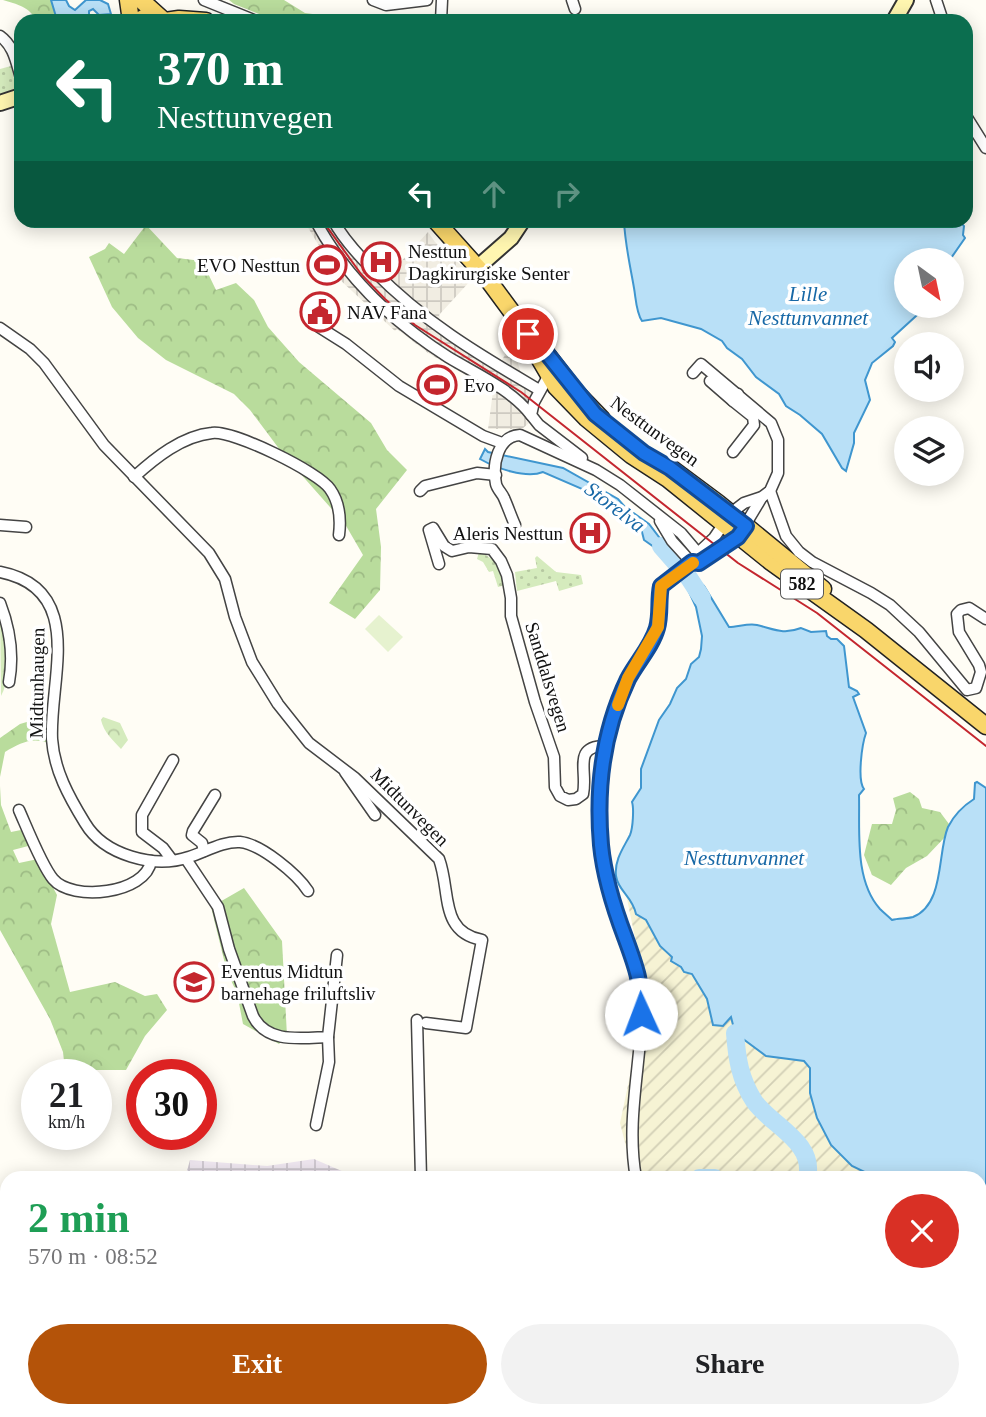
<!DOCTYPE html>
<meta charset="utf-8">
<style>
:root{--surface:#fff;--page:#f2f2f2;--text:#202124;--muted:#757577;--accent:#b45309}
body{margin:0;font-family:Georgia,serif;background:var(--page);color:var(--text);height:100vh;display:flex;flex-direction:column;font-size:26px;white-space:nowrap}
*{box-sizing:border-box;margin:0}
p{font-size:23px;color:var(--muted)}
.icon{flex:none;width:38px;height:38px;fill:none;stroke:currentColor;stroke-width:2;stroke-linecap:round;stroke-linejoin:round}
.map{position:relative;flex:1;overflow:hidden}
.drawer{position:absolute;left:0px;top:1171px;width:987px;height:247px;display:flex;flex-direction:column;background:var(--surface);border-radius:21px 21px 0 0;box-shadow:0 4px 18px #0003}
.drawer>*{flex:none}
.guide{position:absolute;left:14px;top:14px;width:959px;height:214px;border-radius:21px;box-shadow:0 4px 18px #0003;background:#0b6e4f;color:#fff;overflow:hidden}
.needle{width:46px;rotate:147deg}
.tools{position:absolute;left:894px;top:248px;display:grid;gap:14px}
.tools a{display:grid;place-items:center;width:70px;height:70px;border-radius:50%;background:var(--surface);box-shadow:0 4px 18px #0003;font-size:35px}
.speed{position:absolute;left:21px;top:1059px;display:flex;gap:14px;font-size:35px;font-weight:700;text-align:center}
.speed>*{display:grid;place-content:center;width:91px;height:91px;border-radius:50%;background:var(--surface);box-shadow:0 4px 18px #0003;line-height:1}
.speed small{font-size:18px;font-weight:400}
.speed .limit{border:10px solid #d22;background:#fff;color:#111}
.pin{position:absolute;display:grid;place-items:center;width:60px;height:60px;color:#fff;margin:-30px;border:4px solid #fff;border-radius:50%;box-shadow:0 2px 7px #0007}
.me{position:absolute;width:77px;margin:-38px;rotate:358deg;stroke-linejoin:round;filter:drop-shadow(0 0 5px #0008)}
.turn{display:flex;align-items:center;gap:24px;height:147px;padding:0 28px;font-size:32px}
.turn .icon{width:91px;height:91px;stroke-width:2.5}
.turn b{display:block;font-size:49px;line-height:60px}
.lanes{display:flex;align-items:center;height:66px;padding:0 28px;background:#0003;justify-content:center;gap:35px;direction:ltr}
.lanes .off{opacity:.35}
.round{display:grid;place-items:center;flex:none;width:74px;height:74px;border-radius:37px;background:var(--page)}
.summary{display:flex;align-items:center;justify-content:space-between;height:119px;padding:0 28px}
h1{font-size:42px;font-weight:700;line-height:52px;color:#1e9e55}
.action{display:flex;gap:14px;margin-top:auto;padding:14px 28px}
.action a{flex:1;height:80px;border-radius:42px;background:var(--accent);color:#fff;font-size:28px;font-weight:700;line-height:80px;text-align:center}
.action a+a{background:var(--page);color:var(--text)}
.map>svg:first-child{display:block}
.industrial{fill:url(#industrial-grid)}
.farmland{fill:url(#farmland-furrows)}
.grass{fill:url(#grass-dots)}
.forest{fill:url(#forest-crowns)}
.park{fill:url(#park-crowns)}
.pitch{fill:#e6f2cf}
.plaza{fill:url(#plaza-grid)}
.water{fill:#b9e0f7;stroke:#3f96cf;stroke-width:2}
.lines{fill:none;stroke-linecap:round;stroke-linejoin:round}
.river{stroke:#b9e0f7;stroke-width:18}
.street-casing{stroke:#444;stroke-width:13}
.secondary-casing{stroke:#333;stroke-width:18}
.primary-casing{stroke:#222;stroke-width:19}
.street{stroke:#fff;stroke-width:10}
.secondary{stroke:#fff6b0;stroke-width:14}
.primary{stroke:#f9d66b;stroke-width:16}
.tram{stroke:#c4262e;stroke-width:2}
.route-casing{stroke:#114b97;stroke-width:18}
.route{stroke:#1a73e8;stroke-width:12}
.slow{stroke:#f59e0b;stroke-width:12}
.labels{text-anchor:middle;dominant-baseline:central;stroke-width:7;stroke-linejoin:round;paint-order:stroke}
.shield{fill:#fff;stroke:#585858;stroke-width:2}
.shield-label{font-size:18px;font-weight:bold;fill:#111}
.poi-label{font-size:19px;fill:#111;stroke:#fff;text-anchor:start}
.street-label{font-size:19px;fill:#111;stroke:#fff}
.water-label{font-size:21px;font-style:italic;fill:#1768a6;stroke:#fff}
</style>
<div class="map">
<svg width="986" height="1417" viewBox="0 0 986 1417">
<defs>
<pattern id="industrial-grid" width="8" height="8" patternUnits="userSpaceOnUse" patternTransform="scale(1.75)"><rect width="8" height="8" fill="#eee6ef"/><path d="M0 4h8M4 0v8" fill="none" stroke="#cbc4cc"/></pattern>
<pattern id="farmland-furrows" width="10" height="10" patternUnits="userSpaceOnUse" patternTransform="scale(1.75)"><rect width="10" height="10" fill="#f6f3d4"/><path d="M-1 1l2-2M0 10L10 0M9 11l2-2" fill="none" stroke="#d2cfb5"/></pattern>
<pattern id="grass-dots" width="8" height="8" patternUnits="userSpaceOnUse" patternTransform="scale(1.75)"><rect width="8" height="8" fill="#d5ebbd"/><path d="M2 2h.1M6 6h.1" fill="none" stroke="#b6c8a1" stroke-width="1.8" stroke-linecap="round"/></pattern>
<pattern id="forest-crowns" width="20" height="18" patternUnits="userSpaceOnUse" patternTransform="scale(1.75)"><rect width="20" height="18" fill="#b9dc9c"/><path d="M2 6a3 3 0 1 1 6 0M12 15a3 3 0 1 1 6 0" fill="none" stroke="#9ebc85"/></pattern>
<pattern id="park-crowns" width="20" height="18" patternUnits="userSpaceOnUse" patternTransform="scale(1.75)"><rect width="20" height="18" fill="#d5ebbd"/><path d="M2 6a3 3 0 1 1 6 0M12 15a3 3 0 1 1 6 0" fill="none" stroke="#b6c8a1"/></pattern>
<pattern id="plaza-grid" width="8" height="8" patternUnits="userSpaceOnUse" patternTransform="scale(1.75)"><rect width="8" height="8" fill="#f1ede2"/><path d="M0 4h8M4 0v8" fill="none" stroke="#cecac1"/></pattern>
</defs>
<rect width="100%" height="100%" fill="#fffdf5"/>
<!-- industrial -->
<g class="industrial">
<polygon points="314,1159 358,1178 185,1178 190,1160 267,1166"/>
<polygon points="7,1398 7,1410 352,1411 348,1417 0,1417 0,1409"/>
</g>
<!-- farmland -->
<polygon class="farmland" points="626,894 633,900 636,914 646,920 660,946 672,957 672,962 681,967 684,972 692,974 707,999 713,1025 731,1017 735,1033 766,1056 805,1061 811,1068 810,1093 817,1118 831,1144 852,1166 877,1178 634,1178 620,1123 647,996"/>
<!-- grass -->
<g class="grass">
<polygon points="11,66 16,87 14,90 0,94 0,69"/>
<path d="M 479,552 C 496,558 500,569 506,585 L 498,587 L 493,571 L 489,572 L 483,562 L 477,559 Z"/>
<polygon points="537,556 556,572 581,575 583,584 559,591 556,581 517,591 515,572 537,568 535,558"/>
</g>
<!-- forest -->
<g class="forest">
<path d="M 3,0 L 51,0 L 57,20 L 36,21 C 31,7 16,4 3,0 Z"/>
<polygon points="229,0 284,0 305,13 351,19 350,21 277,21 234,4"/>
<polygon points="146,225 177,258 202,261 216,290 236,283 254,300 268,327 299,362 371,423 387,450 407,470 376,509 381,547 380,590 355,619 329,603 363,555 345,524 283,454 250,410 234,394 166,360 138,338 112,307 89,257 105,249 109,243 124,254"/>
<path d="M 47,716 L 48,743 C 32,737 20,743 5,752 L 0,777 L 0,738 L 20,724 Z"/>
<polygon points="0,786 1,805 11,832 26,829 32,845 13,850 19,863 38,859 57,895 51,924 70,992 115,982 145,996 157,994 167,1010 145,1036 126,1070 65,1070 63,1052 50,1019 0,930"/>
<polygon points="910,792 919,799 922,808 940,812 949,824 945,837 927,856 906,868 891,885 872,875 864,855 872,824 892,824 896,810 893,798"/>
<polygon points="244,888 282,941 287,1036 279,1044 243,1024 237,993 227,972 211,907"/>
<polygon points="339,1410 610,1410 634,1417 334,1417"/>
</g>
<!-- park -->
<g class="park">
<path d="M 0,610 C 8,635 14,671 1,696 Z"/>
<path d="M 103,717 L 120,723 L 128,740 L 121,749 C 113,740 104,733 101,720 Z"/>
</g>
<!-- pitch -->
<polygon class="pitch" points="379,615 403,637 388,652 365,629"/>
<!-- plaza -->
<polygon class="plaza" points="304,221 334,221 385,279 428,232 435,242 471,274 472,279 439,315 440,317 436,323 501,362 512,342 521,374 537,386 525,407 529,423 522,429 488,429 493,391 428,353 397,329 395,331 338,278 341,275 321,249"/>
<!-- water -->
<g class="water">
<path d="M 51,0 L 66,0 L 69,6 L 75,10 L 86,0 L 100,0 L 108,4 L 111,14 L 99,15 L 93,9 L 89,11 L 89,15 C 78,19 69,23 57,20 Z"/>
<path d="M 624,221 L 954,221 L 960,222 L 964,226 L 963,235 L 965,238 L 949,261 L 906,261 L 906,306 L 927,306 L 892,338 L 895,342 L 893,346 L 872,363 L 865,380 L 870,400 L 854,433 L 854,443 L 846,471 L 842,468 L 822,434 L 800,415 L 786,406 L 779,394 L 756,377 L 742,359 L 727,348 L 722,341 L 701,329 L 661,318 L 642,321 C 636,312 636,299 634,288 C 630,265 625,244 624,221 Z"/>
<path d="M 485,449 L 488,452 L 563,468 L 618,499 L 625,507 L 649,524 L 675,558 L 675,562 L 670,566 L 661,552 L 644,540 L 642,532 L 587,491 L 543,472 C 526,479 496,468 480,459 Z"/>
<path d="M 692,575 L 704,586 L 729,627 C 738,627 748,623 757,625 C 774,629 783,635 801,628 L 811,632 L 826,631 L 827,636 L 831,639 L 837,639 L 844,646 L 849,687 L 857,691 L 859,694 L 853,697 L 866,733 C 862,744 857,780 864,789 L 859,795 C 860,830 854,880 880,909 C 884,913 888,916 892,920 C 899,918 906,919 913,917 C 945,904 937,853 948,827 C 954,815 963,806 974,799 L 975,783 L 977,782 L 986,788 L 986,1230 L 980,1255 L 980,1178 L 877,1178 L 852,1166 L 831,1145 L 817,1118 L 810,1093 L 810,1068 L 804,1061 L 766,1056 L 735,1033 L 731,1017 L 723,1026 L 713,1025 L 707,999 L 692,974 L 684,972 L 681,967 L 671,961 L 672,957 L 660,946 L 646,920 L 636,914 C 632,896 618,891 616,876 C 614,860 624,847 630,835 C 633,828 634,808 632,802 L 641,788 L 641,769 L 659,720 L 670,704 L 677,688 L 686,679 L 691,664 L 699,657 L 701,649 L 702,636 L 696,607 L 684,581 Z"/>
<polygon points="980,1313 986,1327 986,1417 945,1417 944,1411 980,1410"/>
</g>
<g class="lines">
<!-- river -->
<g class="river">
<polyline points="661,546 689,578 702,598"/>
<path d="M 735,1033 C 737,1059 740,1079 754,1101 C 770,1125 816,1142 807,1178"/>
<polyline points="699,1178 715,1178"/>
<polyline points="719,1417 720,1410"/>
</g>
<!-- street casing -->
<g class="street-casing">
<g id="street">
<polyline points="204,0 256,21"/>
<polyline points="373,0 386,5 427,0"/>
<polyline points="572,0 575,9"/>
<polyline points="936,0 943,21"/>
<polyline points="441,21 442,0"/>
<path d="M 0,36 C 14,46 16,62 21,78"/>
<polyline points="966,116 986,148"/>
<path d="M 315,220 C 346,278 393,322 448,357 C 476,374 511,389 531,415"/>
<path d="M 333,220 C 343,239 359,256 374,271 C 423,321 476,353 536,388"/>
<polyline points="319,327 346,344 399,386 483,436 502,443"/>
<path d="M 0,328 L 30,349 L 44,363 L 104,445 L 209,553 L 225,579 L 235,617 L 252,662 L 278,704 L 309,743 L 355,778 L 439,859 C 451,891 439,932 482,940 L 466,1028 L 426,1023"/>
<polyline points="550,373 534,402 531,415 539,425 582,458"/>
<polyline points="710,381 733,401"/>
<polyline points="733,452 754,425 753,417 733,401 738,394"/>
<path d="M 134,477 C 155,458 182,436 212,433 C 233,430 319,472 330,489 C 340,503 341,519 339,535"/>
<polyline points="420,491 425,486 477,473 496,475"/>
<polyline points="770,491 786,536 799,552 812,562 871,593 890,605 919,632 967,690 976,688 981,672 979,665 959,632 957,614 961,610 969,608 986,619"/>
<polyline points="660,521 672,541 692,563"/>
<polyline points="0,525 26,527"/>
<path d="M 515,525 C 511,516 508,507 504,498 C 502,493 497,489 496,484 C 492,464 498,436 520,435 L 596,470 L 620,485 L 681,533 L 698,553"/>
<polyline points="692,563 699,563 738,537 762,497"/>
<path d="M 439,564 L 429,530 L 433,528 L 444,546 L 452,551 L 469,547 L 492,549 L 501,561 L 507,575 L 511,598 L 511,616 L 535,702 L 554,757 L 555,787 L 560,796 L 568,800 L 576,799 L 583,794 C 588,771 572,746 605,746"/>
<path d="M 0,572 C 87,589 49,680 52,739 C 54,770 69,797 85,823 C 104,855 154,869 189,857 C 205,852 223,841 240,842 C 261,844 297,874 308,891"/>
<path d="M 0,603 C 10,629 14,655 9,682"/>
<polyline points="345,772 375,815"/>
<path d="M 19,810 C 27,828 42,866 53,879 C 72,902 146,894 151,861"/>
<polyline points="204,851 202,843 192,835 193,831 215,795"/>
<path d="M 186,859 L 218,907 L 229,949 L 253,1016 C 267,1044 301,1038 328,1037 L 337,955"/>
<polyline points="172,860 163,848 142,832 142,815 173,760"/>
<polyline points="417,1020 421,1178"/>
<polyline points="316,1125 329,1062 328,1037"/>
<path d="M 636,1178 C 625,1118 643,1058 642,998 C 642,976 632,957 625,937 C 615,909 606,879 602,850 C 594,792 603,731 628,679 C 637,662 652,646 657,628 C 661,614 658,600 661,586 L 692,563 L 698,553 L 714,538 L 731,513 L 744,503 L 762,497 L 770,491 L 778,473 L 778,440 L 771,423 L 701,364 L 693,373"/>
<polyline points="877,1410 880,1417"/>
<polyline points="707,1417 708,1410"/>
<polyline points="755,1417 757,1410"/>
</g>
</g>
<!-- secondary casing -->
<g class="secondary-casing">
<g id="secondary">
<polyline points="894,21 906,0"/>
<polyline points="0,103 21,96"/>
<polyline points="478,267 511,238 523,220"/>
<polyline points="339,1417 344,1410"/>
</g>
</g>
<!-- primary casing -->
<g class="primary-casing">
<g id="primary">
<polyline points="128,0 131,21"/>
<polyline points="141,0 161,18"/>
<polyline points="138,21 147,16 154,16 165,21 179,19 206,21"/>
<polyline points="435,220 486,277 528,334 536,340 575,391 602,419"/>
<polyline points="528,334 529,341 556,387 586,418 631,455 668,479 771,562 866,630 986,726"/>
<polyline points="671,468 718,503 823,589"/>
</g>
</g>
<!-- street -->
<use href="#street" class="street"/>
<!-- secondary -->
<use href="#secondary" class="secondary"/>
<!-- primary -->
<use href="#primary" class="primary"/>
<!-- tram -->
<polyline class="tram" points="322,220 361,274 385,299 415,325 521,392 738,563 817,613 986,746"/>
</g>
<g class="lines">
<!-- route casing -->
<g class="route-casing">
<path id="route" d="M 528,334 L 536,340 L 595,414 L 644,453 L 670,468 L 746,526 L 738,537 L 699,563 L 692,562 L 661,586 C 658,600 661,614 657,628 C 652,646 637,662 628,679 C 603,731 596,788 601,845 C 604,876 614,908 625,937 C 635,964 643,985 641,1014"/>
</g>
<!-- route -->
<use href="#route" class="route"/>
<!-- slow -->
<polyline class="slow" points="618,705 628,678 658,627 661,586 693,563"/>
</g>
<!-- icons -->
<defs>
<g id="hospital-ring" transform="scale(2.0125)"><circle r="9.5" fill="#fff" stroke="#c4262e" stroke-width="1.5"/><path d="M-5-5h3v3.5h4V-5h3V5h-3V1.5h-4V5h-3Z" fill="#c4262e"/></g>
<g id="stadium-ring" transform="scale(2.0125)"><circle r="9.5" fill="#fff" stroke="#c4262e" stroke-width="1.5"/><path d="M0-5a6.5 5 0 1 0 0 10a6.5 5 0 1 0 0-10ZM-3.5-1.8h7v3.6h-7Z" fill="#c4262e"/></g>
<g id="civic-ring" transform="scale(2.0125)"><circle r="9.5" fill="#fff" stroke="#c4262e" stroke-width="1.5"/><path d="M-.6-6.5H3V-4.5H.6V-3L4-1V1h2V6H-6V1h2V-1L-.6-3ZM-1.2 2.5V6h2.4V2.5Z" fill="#c4262e"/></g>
<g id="school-ring" transform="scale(2.0125)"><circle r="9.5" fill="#fff" stroke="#c4262e" stroke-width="1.5"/><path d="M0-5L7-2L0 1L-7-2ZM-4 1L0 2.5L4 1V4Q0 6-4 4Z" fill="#c4262e"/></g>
</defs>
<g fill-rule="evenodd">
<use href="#hospital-ring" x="381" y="262"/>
<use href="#stadium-ring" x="327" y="265"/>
<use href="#civic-ring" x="320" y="312"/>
<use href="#stadium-ring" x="437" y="385"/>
<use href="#hospital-ring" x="590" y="533"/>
<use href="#school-ring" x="194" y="982"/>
</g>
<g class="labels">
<!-- shield labels -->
<rect class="shield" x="781" y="569.5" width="42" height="29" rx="5"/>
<g class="shield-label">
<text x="802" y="584">582</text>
</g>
<!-- poi labels -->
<g class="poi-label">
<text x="408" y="251">Nesttun<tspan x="408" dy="22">Dagkirurgiske Senter</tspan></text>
<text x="300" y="265" text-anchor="end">EVO Nesttun</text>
<text x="347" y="312">NAV Fana</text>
<text x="464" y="385">Evo</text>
<text x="563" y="533" text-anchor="end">Aleris Nesttun</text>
<text x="221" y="971">Eventus Midtun<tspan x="221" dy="22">barnehage friluftsliv</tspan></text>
</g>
<!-- street labels -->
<g class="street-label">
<text transform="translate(655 431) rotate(36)">Nesttunvegen</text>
<text transform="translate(548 677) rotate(73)">Sanddalsvegen</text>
<text transform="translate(37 683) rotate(-89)">Midtunhaugen</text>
<text transform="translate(410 807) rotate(45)">Midtunvegen</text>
</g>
<!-- water labels -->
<g class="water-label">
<text x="808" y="294">Lille<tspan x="808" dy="24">Nesttunvannet</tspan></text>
<text transform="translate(615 507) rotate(37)">Storelva</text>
<text x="744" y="858">Nesttunvannet</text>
</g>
</g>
</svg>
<div class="tools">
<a><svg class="needle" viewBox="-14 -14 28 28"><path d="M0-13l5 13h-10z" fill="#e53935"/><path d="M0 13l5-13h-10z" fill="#757577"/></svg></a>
<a><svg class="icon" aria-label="sound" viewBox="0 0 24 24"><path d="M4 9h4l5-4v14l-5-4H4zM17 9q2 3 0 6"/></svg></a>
<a><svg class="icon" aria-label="layers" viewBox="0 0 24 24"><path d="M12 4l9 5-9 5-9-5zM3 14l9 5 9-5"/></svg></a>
</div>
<div class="speed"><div>21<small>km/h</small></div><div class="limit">30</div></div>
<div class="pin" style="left:528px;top:334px;background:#d93025"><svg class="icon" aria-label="arrive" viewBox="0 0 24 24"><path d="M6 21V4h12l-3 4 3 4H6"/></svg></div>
<svg class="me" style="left:641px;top:1014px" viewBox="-20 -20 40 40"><circle r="19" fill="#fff"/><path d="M0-13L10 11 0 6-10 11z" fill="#1a73e8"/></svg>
<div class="guide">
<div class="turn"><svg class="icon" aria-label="left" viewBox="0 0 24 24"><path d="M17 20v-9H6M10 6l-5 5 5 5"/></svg><div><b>370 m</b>Nesttunvegen</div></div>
<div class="lanes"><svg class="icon" aria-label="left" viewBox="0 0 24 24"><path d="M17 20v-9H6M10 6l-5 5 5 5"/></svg><svg class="icon off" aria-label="ahead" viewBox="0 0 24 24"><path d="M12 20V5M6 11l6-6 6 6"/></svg><svg class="icon off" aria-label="right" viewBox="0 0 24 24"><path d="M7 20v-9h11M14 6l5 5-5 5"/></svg></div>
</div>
<section class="drawer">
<div class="summary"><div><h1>2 min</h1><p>570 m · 08:52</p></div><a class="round" style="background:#d93025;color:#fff"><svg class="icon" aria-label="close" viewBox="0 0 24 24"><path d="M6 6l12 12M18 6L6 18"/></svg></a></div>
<div class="action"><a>Exit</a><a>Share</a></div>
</section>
</div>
